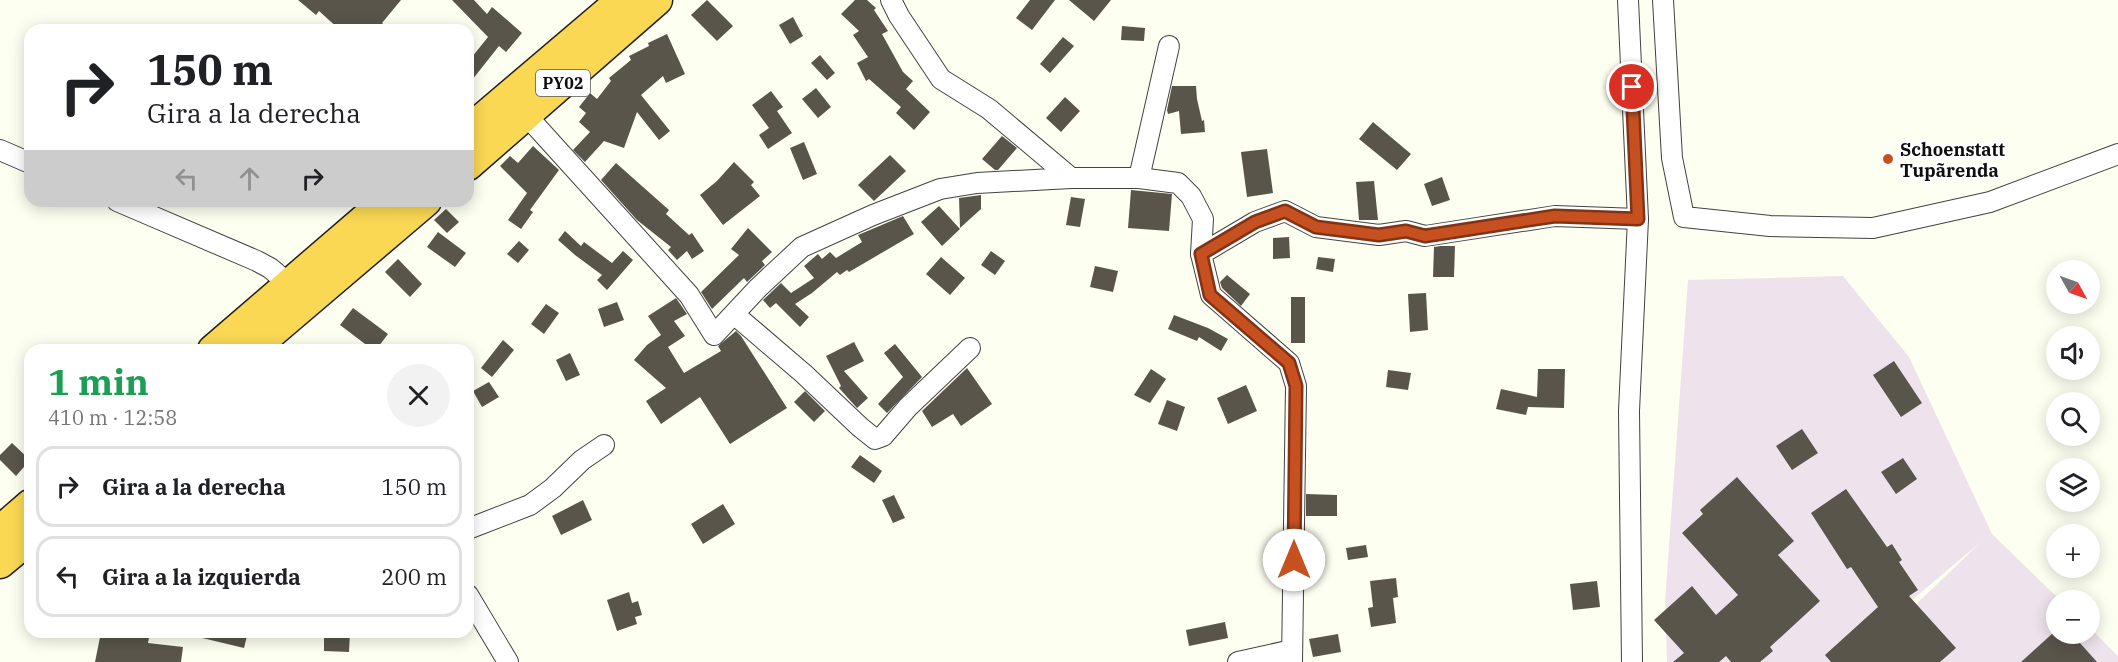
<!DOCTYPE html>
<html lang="es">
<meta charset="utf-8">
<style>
:root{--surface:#fff;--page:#f2f2f2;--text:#202124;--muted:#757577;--line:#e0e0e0}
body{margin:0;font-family:"IBM Plex Serif",serif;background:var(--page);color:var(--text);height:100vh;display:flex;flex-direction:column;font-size:22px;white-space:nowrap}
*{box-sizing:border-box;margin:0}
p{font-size:20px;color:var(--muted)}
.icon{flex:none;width:33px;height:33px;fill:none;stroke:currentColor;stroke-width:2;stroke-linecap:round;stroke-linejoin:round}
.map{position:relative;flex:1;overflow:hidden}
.sheet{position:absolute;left:24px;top:344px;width:450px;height:294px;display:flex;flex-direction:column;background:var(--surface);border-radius:18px;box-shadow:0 3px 15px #0003}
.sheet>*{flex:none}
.top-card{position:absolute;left:24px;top:24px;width:450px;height:183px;border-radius:18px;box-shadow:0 3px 15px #0003;background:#fff;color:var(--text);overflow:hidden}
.needle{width:39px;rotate:130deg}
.controls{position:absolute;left:2046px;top:260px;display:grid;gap:12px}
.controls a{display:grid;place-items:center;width:54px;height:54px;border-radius:50%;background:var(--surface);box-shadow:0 3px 15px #0003;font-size:30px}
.pin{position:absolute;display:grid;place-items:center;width:51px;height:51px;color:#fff;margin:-26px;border:3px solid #fff;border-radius:50%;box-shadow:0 2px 6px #0007}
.me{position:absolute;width:66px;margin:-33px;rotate:0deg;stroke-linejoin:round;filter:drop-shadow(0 0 4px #0008)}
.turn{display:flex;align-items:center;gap:21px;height:126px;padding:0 24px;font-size:27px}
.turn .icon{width:78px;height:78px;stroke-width:2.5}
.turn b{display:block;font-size:42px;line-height:51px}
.lanes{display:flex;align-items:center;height:57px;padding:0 24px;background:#0003;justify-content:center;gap:30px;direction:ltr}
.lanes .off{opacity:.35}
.round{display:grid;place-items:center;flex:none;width:63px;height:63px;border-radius:32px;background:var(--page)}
.summary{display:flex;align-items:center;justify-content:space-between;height:102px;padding:0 24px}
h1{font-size:36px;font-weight:700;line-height:45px;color:#1e9e55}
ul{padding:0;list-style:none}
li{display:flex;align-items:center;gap:18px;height:81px;margin:0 12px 9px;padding:0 12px;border:3px solid var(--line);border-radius:18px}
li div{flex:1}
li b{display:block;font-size:22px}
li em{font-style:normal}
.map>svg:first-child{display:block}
.industrial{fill:#eee3ec}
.building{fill:#59554b}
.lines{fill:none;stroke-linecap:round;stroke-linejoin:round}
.minor-casing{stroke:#424242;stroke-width:22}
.highway-casing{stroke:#202020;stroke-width:33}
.minor{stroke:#fff;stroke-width:20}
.highway{stroke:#fad854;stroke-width:30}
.route-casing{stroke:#813415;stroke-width:15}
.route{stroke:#c65020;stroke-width:10}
.poi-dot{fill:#c65020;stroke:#fff;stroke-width:2}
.labels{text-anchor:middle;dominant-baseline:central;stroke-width:6;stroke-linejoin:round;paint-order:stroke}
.shield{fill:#fff;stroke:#575757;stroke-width:1.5}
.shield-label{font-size:16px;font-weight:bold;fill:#0f0f0f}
.poi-label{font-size:18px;font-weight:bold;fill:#0f0f0f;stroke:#fff;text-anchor:start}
</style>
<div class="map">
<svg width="2118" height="662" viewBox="0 0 2118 662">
<rect width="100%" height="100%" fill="#fdfff1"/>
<!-- industrial -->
<polygon class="industrial" points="1843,276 1909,357 1992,534 2060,600 2056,600 2056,633 2090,633 2090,628 2118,656 2118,662 1856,662 1981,542 1838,662 1667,662 1665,602 1688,280"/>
<!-- building -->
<g class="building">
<polygon points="298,0 401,0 382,23 390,30 340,30 319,11 316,15"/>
<polygon points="452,0 474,0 487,14 492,7 522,33 506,52 499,46 468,85 468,62 488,37"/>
<polygon points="707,0 733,26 717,41 691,15"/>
<polygon points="855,0 867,0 876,8 874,10 888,31 882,34 903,72 913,81 906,89 930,112 914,130 896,113 901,107 869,79 866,81 857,63 868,57 853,35 859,31 841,14"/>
<polygon points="1030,0 1055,0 1032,30 1016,18"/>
<polygon points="1069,0 1111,0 1094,21"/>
<polygon points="793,17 803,36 790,44 779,25"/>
<polygon points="1122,26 1145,28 1144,41 1121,40"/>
<polygon points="667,34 685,74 666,83 663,76 641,95 670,131 659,140 637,112 624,148 604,141 585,162 573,150 590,132 579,122 586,113 579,107 590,93 597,99 611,81 609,78 631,60 629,56 649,46 648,43"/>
<polygon points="1063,37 1074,46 1050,73 1040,64"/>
<polygon points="820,55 835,73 827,80 811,63"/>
<polygon points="1172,86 1196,86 1197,99 1202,121 1204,120 1205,132 1181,134 1179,111 1168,114 1167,110"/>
<polygon points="816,88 831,107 818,118 802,99"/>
<polygon points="771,91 783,107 777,111 792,133 768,149 759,135 769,128 752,105"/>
<polygon points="1065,97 1080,111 1061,132 1046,118"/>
<polygon points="1373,122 1411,154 1397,170 1359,139"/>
<polygon points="1002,136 1017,148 998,170 995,170 982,159"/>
<polygon points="804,142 817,174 803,180 790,148"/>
<polygon points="533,146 559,170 530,210 533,212 521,229 508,220 527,193 500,166 510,156 518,163"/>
<polygon points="1267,149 1273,193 1247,197 1241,152"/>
<polygon points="890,155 906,171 874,201 858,185"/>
<polygon points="734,162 754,182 751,185 760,196 723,225 700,195 717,181"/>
<polygon points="616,163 669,210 666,214 689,235 692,233 704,251 692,259 687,251 677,260 668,250 671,247 637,220 601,180"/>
<polygon points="1442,177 1450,200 1432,206 1424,184"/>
<polygon points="1374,181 1378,220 1359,220 1356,182"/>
<polygon points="1131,190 1172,194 1169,231 1128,228"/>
<polygon points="981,195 981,209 960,228 959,198"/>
<polygon points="1071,197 1085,199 1080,227 1066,225"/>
<polygon points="939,206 960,229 942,246 921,222"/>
<polygon points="446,209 459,222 447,233 434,220"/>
<polygon points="903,216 914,234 849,272 847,270 840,275 837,272 812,293 795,304 809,317 800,327 776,303 770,308 763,300 781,283 791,293 814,278 804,266 818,254 822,259 830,252 836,258 862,242 858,235"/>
<polygon points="748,228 772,252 762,261 765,265 747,282 744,278 712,309 701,292 739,255 731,249"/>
<polygon points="565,231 581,246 584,242 612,263 623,251 633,260 607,290 597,280 602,275 575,255 558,240"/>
<polygon points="438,232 466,253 455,267 427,247"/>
<polygon points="1289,237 1290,258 1273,259 1273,238"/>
<polygon points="519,241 529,250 518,263 507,254"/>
<polygon points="1441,246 1455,246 1454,277 1433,277 1434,247"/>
<polygon points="991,251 1005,261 995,275 981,265"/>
<polygon points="941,257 965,278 950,295 926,274"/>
<polygon points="1318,257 1335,259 1333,272 1316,269"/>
<polygon points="398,259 422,284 410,297 385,272"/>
<polygon points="1095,266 1118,271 1113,292 1090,287"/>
<polygon points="1227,275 1250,294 1241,306 1222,288 1220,282"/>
<polygon points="1426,293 1428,330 1410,332 1408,294"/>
<rect x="1291" y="297" width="14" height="46"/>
<polygon points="676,298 687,314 674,321 685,336 668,347 684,373 721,351 718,346 736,331 741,336 787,408 730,444 700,397 661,424 646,401 666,388 634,360 647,345 661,335 648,316"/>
<polygon points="617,302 624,320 604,327 598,309"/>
<polygon points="546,304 559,313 544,334 531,324"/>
<polygon points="353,308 388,334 376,350 373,350 340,325"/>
<polygon points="1174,315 1208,328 1228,339 1221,351 1199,337 1197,341 1168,329"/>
<polygon points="503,340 514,350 492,377 481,368"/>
<polygon points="854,342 864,361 844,371 868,398 857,408 839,388 841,386 826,356"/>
<polygon points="895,344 922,377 887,413 878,404 903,377 884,353"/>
<polygon points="570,353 580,375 566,381 556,360"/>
<polygon points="1894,361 1922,403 1901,417 1873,375"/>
<polygon points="967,368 992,404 961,426 953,414 932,427 922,411"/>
<polygon points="1151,369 1166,379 1150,403 1134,395"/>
<polygon points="1538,369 1565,369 1564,408 1528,407 1526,415 1496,409 1501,389 1537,397"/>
<polygon points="1388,370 1411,373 1408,390 1386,387"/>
<polygon points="489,382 499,397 482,407 473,391"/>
<polygon points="1246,385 1257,411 1228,424 1217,398"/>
<polygon points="805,391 825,411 814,422 794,402"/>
<polygon points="1167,400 1185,407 1177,431 1158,424"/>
<polygon points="1802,429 1818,453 1792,470 1776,446"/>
<polygon points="12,443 30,460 16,476 0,460 0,455"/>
<polygon points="860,455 882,471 874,483 851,467"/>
<polygon points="1903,458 1917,479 1896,494 1881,472"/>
<polygon points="1737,477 1794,541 1778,555 1820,601 1770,647 1773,651 1760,662 1731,662 1726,656 1719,662 1673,662 1684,653 1654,620 1692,586 1716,615 1738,595 1682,533 1703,514 1700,510"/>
<polygon points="1846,489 1887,547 1892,544 1902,560 1899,562 1918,590 1909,596 1956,648 1940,662 1831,662 1825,655 1878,607 1851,567 1847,569 1811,513"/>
<polygon points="1306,494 1337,495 1337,516 1306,516"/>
<polygon points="894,495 905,518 893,523 882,500"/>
<polygon points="583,500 592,520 561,535 552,516"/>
<polygon points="723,504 735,524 703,544 691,524"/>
<polygon points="1366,545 1368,557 1348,560 1346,548"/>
<polygon points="1396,578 1398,597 1393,598 1396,623 1371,627 1368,608 1373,607 1370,581"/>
<polygon points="1597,581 1600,607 1573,610 1570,584"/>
<polygon points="629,592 632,603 638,601 642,615 635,617 637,624 617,631 607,600"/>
<polygon points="1225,622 1228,638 1189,646 1186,630"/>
<polygon points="101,632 129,635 130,632 150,632 148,643 183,647 181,662 95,662"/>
<polygon points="195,632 226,632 247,636 244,648 194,636"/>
<polygon points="324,632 350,632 349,652 324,651"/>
<polygon points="2053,633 2071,633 2097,662 2021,662"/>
<polygon points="1338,634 1341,652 1313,657 1309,639"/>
</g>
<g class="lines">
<!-- minor casing -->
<g class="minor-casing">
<g id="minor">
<polyline points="891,0 899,16 941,79 989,109 1071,178"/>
<polyline points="1628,0 1638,219 1629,411 1632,662"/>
<polyline points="1663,0 1672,158 1684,217 1770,226 1873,228 1990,202 2118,154"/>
<polyline points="526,115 689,295 714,335 758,288 802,247 873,215 940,189 977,183 1071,178 1139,178 1178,183 1191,196 1203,219 1201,254"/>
<polyline points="0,150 30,163"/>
<polyline points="1139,178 1169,46"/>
<polyline points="117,201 257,261 270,268 289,284"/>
<polyline points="735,315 804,374 860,427 875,439 883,436 908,407 970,348"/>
<polyline points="468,529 530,505 553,488 582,460 604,445"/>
<polyline points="468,595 508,662"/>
<polyline points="1238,662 1292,650"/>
<polyline points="1292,662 1296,386 1289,363 1211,295 1201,254 1255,222 1285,211 1316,227 1379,235 1406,231 1425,236 1555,216 1638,219"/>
</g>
</g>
<!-- highway casing -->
<g class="highway-casing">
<g id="highway">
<polyline points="468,131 622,0"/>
<polyline points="468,165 657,0"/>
<polyline points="213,350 386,201"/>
<polyline points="251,350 426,201"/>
<polyline points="0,531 30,505"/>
<polyline points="0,563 30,538"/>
</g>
</g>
<!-- minor -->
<use href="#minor" class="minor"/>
<!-- highway -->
<use href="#highway" class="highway"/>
</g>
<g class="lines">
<!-- route casing -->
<g class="route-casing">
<polyline id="route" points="1294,560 1296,386 1289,363 1210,295 1201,254 1255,222 1285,211 1316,227 1379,235 1406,231 1425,236 1555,216 1638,219 1632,87"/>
</g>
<!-- route -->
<use href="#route" class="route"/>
</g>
<!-- markers -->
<circle class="poi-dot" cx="1888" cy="159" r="6"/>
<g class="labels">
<!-- shield labels -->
<rect class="shield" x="536" y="70" width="54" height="26" rx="4.5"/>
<g class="shield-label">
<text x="563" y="83">PY02</text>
</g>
<!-- poi labels -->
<g class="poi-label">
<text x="1900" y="149">Schoenstatt<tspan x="1900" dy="21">Tupãrenda</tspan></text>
</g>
</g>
</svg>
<div class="controls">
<a><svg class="needle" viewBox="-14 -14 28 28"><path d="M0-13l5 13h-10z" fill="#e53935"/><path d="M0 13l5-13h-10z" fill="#757577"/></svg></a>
<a><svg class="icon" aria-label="sound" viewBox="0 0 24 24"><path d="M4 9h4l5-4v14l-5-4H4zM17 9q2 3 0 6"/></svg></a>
<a><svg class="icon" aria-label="search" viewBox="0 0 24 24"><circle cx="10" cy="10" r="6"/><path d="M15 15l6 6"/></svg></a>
<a><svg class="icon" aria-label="layers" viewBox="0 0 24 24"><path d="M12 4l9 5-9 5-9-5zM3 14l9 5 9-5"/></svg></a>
<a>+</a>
<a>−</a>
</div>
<div class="pin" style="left:1632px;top:87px;background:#d93025"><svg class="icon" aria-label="arrive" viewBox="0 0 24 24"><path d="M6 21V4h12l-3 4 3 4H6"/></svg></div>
<svg class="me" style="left:1294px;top:560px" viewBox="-20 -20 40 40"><circle r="19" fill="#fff"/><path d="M0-13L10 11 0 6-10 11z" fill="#c65020"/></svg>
<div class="top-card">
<div class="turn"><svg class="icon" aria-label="right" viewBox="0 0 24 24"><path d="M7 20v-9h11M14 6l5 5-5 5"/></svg><div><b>150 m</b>Gira a la derecha</div></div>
<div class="lanes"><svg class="icon off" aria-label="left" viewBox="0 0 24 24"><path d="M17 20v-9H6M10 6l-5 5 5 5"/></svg><svg class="icon off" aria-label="ahead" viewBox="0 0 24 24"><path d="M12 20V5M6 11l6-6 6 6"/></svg><svg class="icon" aria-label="right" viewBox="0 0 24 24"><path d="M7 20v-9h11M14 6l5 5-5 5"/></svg></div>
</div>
<section class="sheet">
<div class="summary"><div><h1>1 min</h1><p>410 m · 12:58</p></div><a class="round"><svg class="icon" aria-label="close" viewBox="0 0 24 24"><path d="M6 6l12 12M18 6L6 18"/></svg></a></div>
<ul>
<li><svg class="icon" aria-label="right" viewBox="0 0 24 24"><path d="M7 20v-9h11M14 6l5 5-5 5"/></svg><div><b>Gira a la derecha</b></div><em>150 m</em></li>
<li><svg class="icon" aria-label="left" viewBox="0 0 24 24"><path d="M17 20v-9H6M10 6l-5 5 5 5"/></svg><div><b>Gira a la izquierda</b></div><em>200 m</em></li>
</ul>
</section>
</div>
